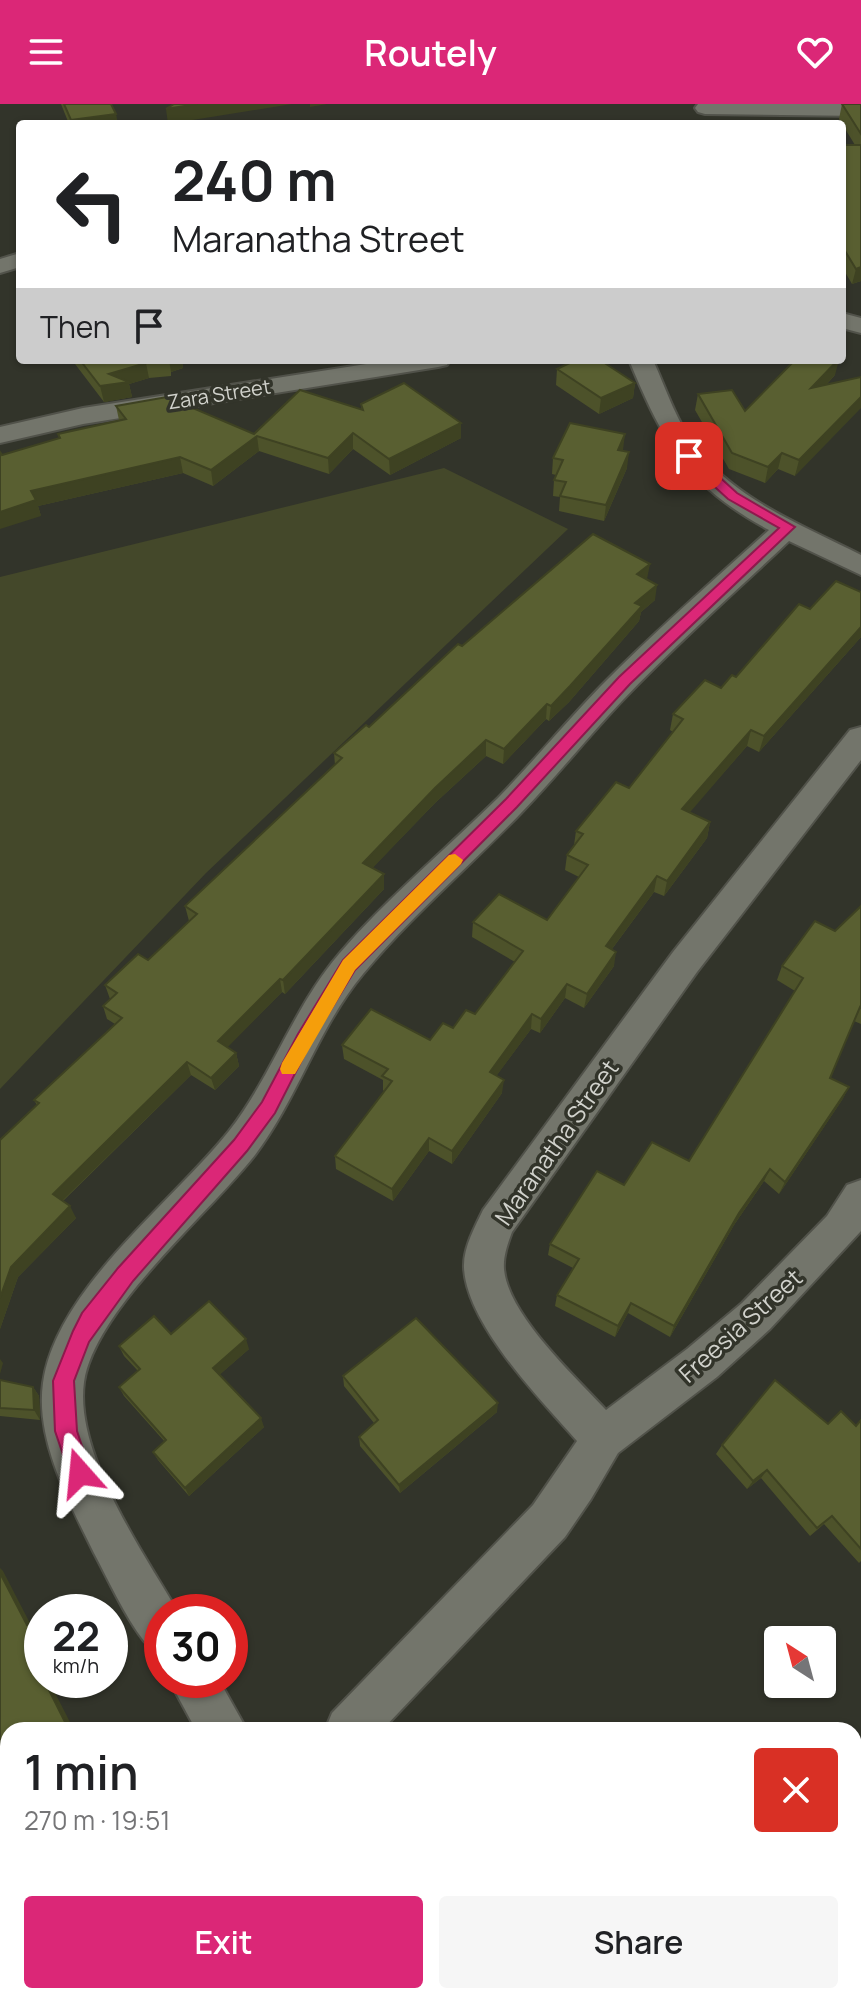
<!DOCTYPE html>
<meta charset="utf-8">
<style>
:root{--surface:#fff;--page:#f6f6f6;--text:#202124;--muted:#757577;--accent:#db2777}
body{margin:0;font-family:Manrope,sans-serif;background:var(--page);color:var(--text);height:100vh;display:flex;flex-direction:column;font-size:30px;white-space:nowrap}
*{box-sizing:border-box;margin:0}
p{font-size:26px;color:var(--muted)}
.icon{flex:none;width:44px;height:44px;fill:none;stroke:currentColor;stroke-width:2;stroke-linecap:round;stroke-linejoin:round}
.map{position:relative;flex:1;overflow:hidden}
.side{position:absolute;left:0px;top:1618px;width:862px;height:282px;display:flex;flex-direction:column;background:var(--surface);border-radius:24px 24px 0 0;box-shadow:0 2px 6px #0004}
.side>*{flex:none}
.guide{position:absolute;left:16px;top:16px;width:830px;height:244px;border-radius:8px;box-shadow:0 2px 6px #0004;background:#fff;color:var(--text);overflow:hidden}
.needle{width:52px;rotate:324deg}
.controls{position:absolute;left:764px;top:1522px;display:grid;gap:16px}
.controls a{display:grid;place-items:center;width:72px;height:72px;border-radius:8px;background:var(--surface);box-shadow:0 2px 6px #0004;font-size:40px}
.speed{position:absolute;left:24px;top:1490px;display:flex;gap:16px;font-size:40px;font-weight:700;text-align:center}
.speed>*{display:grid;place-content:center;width:104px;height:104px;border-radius:50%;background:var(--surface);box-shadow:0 2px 6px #0004;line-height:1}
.speed small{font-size:20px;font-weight:400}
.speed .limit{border:12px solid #d22;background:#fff;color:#111}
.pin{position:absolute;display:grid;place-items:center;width:68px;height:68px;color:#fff;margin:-34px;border-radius:16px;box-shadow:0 4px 12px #0006}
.me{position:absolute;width:88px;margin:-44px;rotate:342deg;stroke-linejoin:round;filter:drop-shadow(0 0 6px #0008)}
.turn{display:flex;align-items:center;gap:28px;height:168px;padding:0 24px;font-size:36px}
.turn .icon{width:104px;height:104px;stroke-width:2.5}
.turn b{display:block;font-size:56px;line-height:68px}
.then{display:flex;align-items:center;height:76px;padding:0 24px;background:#0003;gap:16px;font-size:30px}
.round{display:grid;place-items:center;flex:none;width:84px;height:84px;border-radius:8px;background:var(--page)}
.overview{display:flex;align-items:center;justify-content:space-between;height:136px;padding:0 24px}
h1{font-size:48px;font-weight:600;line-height:60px}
.button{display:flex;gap:16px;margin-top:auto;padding:16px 24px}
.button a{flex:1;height:92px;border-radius:8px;background:var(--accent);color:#fff;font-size:32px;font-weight:600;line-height:92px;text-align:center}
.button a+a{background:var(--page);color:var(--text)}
header{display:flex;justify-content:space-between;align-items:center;height:104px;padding:0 24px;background:var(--accent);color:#fff;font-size:36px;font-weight:600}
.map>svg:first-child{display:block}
.green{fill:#44482a}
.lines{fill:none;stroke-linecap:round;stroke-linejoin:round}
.street-casing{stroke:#51524a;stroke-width:4}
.street{fill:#73756b;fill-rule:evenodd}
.wall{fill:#4d522a}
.shaded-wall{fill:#3e4222}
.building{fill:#595f31;stroke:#3e4222;stroke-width:2}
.route{fill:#db2777;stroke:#8e194d;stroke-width:2}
.slow{fill:#f59e0b}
.labels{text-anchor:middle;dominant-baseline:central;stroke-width:7;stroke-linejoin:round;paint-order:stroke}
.far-street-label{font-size:20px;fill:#d1d2cc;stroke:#32342a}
.street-label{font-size:24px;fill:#d1d2cc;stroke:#32342a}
</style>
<header><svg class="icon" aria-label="menu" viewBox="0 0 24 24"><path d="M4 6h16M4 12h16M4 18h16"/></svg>Routely<svg class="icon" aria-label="heart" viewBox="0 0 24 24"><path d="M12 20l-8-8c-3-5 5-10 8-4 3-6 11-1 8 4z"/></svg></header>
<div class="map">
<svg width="861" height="1899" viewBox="0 0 861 1899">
<rect width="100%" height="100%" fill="#32342a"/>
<!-- green -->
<polygon class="green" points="444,364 568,425 206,769 0,985 0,473"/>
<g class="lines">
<!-- street casing -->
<g class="street-casing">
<g id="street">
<polygon points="698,0 861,0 861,12 705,10 698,8 695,4"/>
<polygon points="20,149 20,163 0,169 0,155"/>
<polygon points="842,209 861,214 861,229 842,224"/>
<polygon points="392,256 450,256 447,261 438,263 83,320 0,339 0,323 83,304"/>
<path d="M 629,256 L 653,256 C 666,285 677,319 697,345 C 738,397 804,422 861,451 L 861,471 L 789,437 C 733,490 675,541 622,597 C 587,634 556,673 521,709 C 469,763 411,812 363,870 C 318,924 298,994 255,1051 C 209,1110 95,1205 84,1278 C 74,1349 143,1448 178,1508 L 162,1508 L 162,1547 C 155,1544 148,1542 144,1537 C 124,1511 109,1477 94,1449 C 70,1400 35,1336 43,1279 C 56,1185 172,1099 229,1027 C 272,972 293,904 339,850 C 387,794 445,746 498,694 C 533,658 565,619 600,583 C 654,528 712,478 769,426 C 686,381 664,340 629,256 Z"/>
<path d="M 861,623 L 861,656 L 697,868 L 512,1128 C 508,1139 503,1152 504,1165 C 508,1211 575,1272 606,1306 L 687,1245 L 742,1199 L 827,1112 L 847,1081 L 861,1076 L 861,1127 L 770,1225 L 717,1273 L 618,1349 L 591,1395 L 565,1433 L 382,1626 L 325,1626 L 332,1609 L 533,1401 L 577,1337 C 541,1296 467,1221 464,1164 C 463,1144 475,1123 483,1106 L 673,848 L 850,626 Z"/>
<polygon points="169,1576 219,1576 247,1626 196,1626"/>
<polygon points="155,1892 207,1892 204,1899 152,1899"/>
</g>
</g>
<!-- street -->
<use href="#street" class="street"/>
</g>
<!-- wall -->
<g class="wall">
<polygon points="61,0 111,0 118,20 69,20"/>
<polygon points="842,0 861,0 861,177 852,180 842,163 842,41 855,41 839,15"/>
<polygon points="72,256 182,256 183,264 171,268 171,272 149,274 129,280 132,293 104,298"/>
<polygon points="557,265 635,279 633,294 599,310 556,281"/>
<polygon points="835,271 826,281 795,372 778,365 765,379 729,365 695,306 698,290 745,307"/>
<polygon points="361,300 461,334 390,371 353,345 329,370 259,347 213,382 183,369 38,402 41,412 2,351 119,316 116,302 254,330 361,306"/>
<polygon points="623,346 627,364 604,417 559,407 560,393 553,392 554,376 556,371 552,370 553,354"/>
<polygon points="647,475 655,496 641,508 639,517 569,598 549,617 546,615 503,660 486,652 435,699 372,764 384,785 285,890 282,888 227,943 236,949 239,962 215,986 191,971 63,1097 76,1114 18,1173 0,1225 0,1036 37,1001 34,996 115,920 107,915 103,902 110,895 105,881 148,856 189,817 185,802 335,661 334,649 369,623 462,542"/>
<polygon points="861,488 861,533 759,648 747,642 689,708 710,718 707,734 664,792 654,788 612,845 614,862 584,904 565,894 540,929 531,925 496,972 502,989 452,1060 429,1047 393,1097 336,1065 335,1052 384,987 383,986 383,976 344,955 342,941 430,936 475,910 515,858 472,833 473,818 547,816 579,773 565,766 567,751 574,741 576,727 629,684 673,628 670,626 673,610 721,584 736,573 810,505"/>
<polygon points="861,802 861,920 854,917 830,974 849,983 842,996 779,1090 764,1077 734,1121 670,1233 628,1209 615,1233 555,1202 557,1191 573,1164 548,1151 550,1140 624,1081 689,1057 795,887 777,876 782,862 835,827"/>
<polygon points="171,1230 249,1245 219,1271 264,1323 189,1392 158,1356 153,1348 165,1338 124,1292 119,1283 138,1267 124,1252 119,1242"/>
<polygon points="343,1272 497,1308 400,1389 360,1342 359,1333 374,1319 344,1282"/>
<polygon points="0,1276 33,1283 39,1292 40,1316 0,1312"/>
<polygon points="861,1315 861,1457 859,1459 824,1420 810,1432 761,1374 747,1385 716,1350 722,1341 828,1320 856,1322"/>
</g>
<!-- shaded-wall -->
<g class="shaded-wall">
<polygon points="197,0 292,0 168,20 166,5"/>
<polygon points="310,0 327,0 310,3"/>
<polygon points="116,10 118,20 72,20 71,16"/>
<polygon points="861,163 861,177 852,180 856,165"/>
<polygon points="166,256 182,256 183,264 171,268 169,256"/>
<polygon points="839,256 835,271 808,300 811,284"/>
<polygon points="146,259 149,274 129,280 132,293 104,298 100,282 109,270"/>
<polygon points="635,279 633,294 599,310 601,294"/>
<polygon points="861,293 861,304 795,372 799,356"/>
<polygon points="461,319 461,334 390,371 389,355"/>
<polygon points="353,329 353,345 329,370 328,354"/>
<polygon points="625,330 623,346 616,362 618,346"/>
<polygon points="257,332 259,347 213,382 211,366"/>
<polygon points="629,348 627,364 604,417 606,401"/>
<polygon points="782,349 778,365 765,379 768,363"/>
<polygon points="180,353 183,369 38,402 41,412 0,425 0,408 31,387"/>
<polygon points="650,460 647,475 637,470"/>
<polygon points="657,481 655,496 641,508 639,517 569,598 549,617 551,602 635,499"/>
<polygon points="861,523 861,533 759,648 764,632"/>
<polygon points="547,600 546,615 503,660 504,645"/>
<polygon points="751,626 747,642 679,721 682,705"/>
<polygon points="486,636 486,652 435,699 364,773 363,759 435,684"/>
<polygon points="710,718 707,734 664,792 667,777"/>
<polygon points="384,770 384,785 285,890 283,876"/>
<polygon points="657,772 654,788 603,857 606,842"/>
<polygon points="616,848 614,862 584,904 587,890"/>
<polygon points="280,875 282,888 221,950 218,937"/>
<polygon points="567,880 565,894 540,929 541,915"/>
<polygon points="532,910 531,925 489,982 490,968"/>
<polygon points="236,949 239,962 215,986 211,974"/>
<polygon points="187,958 191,971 58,1101 53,1090"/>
<polygon points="504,976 502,989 452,1060 452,1047"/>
<polygon points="849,983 842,996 779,1090 785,1078"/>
<polygon points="429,1034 429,1047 393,1097 392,1085"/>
<polygon points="770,1065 764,1077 734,1121 670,1233 674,1222 739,1109"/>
<polygon points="70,1102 76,1114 18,1173 0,1225 0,1194 11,1163"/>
<polygon points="631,1199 628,1209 615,1233 618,1222"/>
<polygon points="246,1235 249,1245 216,1274 213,1264"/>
<polygon points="0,1255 3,1259 0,1270"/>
<polygon points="33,1283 39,1292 40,1316 34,1306"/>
<polygon points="498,1299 497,1308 400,1389 399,1381"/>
<polygon points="261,1314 264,1323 189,1392 185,1384"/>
<polygon points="767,1366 761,1374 747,1385 753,1377"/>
<polygon points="0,1464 3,1467 34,1527 27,1521 0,1469"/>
<polygon points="44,1576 54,1576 50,1579 74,1626 69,1626"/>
<polygon points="10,1892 18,1892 15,1899 6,1899"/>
</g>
<!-- building -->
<g class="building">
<polygon points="64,0 111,0 116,10 71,16"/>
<polygon points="174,0 197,0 166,5"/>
<polygon points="842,0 861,0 861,30"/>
<polygon points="842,41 861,41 861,163 856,165 842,142"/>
<polygon points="80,256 169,256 146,259 109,270 129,278 100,282"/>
<polygon points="576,256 600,256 635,279 601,294 557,265"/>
<polygon points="795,256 838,256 811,284 861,273 861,293 799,356 782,349 768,363 732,349 698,290 732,286 745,307"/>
<polygon points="404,279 461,319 389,355 353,329 328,354 257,332 211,366 180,353 31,387 36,396 0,408 0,348 2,351 60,334 58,330 126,315 116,302 167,293 254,330 300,286 363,306 361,300"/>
<polygon points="570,319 625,330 618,346 629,348 606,401 560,392 566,378 554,376 563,356 553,354"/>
<polygon points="593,430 650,460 637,470 657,481 635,499 642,502 570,582 551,602 547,600 504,645 486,636 435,684 363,759 384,770 283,876 280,875 218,937 236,949 211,974 187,958 53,1090 70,1102 11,1163 0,1194 0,1036 39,999 34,996 122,914 103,902 117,889 105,881 138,850 148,856 197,810 185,802 342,654 334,649 366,621 369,623 458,540 462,542"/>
<polygon points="836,477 861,488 861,523 764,632 751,626 682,705 710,718 667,777 657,772 606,842 616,848 587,890 567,880 541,915 532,910 490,968 504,976 452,1047 429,1034 392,1085 335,1052 392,977 382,972 388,965 342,941 371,905 430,936 443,919 453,924 466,906 475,910 523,847 473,818 499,790 547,816 588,761 567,751 583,730 576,727 616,678 629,684 683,615 673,610 705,576 721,584 732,571 736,573 799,500 810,505"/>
<polygon points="861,802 861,904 860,903 830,974 849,983 785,1078 770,1065 739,1109 674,1222 631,1199 618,1222 557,1191 579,1155 550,1140 597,1067 624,1081 652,1038 689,1057 803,874 782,862 815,817 835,827"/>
<polygon points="209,1197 246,1235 213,1264 261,1314 185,1384 153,1348 166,1336 119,1283 140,1265 119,1242 154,1212 171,1230"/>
<polygon points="416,1214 498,1299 399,1381 359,1333 378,1316 343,1272"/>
<polygon points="0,1276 33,1283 34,1306 0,1304"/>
<polygon points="775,1276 828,1320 841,1307 856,1322 861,1316 861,1445 832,1412 817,1424 767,1366 753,1377 722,1341"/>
<polygon points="0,1469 27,1521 42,1510 42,1576 44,1576 69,1626 8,1626 8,1666 0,1650"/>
<polygon points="8,1718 8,1892 10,1892 6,1899 0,1899 0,1798 7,1785 0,1769 0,1723"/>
<polygon points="298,1892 451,1892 466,1899 310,1899"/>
</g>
<!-- route -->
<polygon class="route" points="684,349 693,349 737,389 795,423 630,580 517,703 355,866 310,940 275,1009 247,1047 133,1177 89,1238 74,1277 77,1327 91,1369 87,1377 80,1380 72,1377 55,1327 53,1277 73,1227 82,1209 118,1164 234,1036 262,998 298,930 343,856 506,695 619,573 779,424 728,395 684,355"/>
<!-- slow -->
<polygon class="slow" points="455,750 463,756 461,760 355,866 295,970 282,970 280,965 282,959 343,856 449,751"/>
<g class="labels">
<!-- far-street labels -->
<g class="far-street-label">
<text transform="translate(219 290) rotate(-9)">Zara Street</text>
</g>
<!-- street labels -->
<g class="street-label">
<text transform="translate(556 1038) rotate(-55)">Maranatha Street</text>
<text transform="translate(740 1221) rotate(-42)">Freesia Street</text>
</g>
</g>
</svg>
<div class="controls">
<a><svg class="needle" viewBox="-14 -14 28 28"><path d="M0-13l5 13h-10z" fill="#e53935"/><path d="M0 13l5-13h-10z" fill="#757577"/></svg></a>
</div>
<div class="speed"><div>22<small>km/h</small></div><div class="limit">30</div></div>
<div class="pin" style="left:689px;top:352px;background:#d93025"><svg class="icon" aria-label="arrive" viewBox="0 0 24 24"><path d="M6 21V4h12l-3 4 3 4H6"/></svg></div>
<svg class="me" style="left:80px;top:1369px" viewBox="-20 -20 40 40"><path d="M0-17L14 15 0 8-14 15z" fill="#db2777" stroke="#fff" stroke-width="4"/></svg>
<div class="guide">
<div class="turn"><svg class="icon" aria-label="left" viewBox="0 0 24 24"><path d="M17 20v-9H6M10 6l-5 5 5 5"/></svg><div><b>240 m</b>Maranatha Street</div></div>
<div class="then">Then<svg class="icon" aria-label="arrive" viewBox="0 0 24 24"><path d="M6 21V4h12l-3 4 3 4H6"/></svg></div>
</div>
<section class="side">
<div class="overview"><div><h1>1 min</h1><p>270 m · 19:51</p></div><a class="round" style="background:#d93025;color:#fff"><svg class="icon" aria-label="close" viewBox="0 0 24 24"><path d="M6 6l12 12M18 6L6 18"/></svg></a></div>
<div class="button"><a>Exit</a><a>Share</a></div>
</section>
</div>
